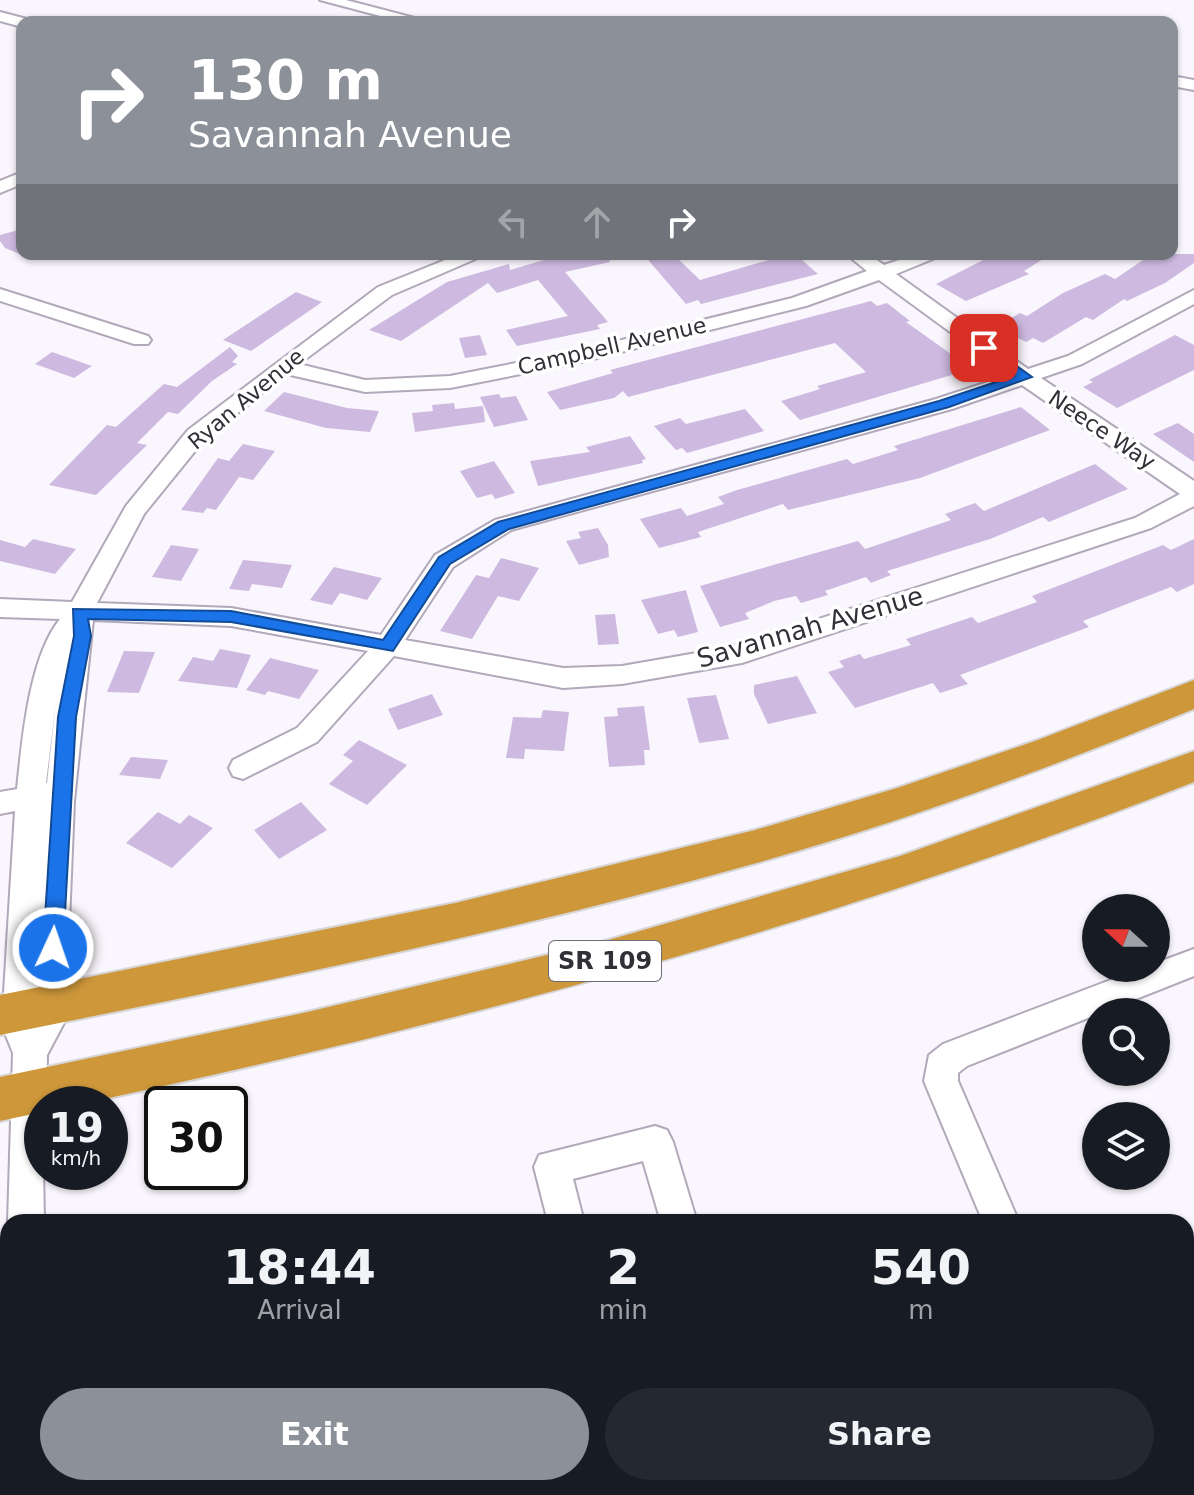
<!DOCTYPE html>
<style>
:root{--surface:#171b24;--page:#242831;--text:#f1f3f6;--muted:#9ea1a6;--accent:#8c9099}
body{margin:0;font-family:"DejaVu Sans",sans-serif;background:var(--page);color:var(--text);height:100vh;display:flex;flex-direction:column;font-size:30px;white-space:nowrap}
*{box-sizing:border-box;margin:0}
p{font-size:26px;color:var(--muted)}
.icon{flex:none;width:44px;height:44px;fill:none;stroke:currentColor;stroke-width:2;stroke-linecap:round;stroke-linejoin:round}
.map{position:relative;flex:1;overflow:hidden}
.side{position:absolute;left:0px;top:1214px;width:1194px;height:282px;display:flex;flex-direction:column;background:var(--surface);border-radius:24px 24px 0 0;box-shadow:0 2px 6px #0004}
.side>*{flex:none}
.hud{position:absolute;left:16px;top:16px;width:1162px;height:244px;border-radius:16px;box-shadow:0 2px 6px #0004;background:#8c9099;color:#fff;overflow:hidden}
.needle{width:52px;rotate:291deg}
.fabs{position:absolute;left:1082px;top:894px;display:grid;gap:16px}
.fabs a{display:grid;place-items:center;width:88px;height:88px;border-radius:50%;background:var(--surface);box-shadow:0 2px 6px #0004;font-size:40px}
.speed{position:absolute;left:24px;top:1086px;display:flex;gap:16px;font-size:40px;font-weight:700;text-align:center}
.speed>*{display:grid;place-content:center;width:104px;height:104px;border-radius:50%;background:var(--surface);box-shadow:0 2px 6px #0004;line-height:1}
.speed small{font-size:20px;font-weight:400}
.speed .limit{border:4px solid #111;border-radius:12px;background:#fff;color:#111}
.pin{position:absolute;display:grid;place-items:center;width:68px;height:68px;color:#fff;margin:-34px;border-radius:16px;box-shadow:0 4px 12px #0006}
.me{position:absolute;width:88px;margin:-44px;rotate:3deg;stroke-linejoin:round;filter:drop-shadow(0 0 6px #0008)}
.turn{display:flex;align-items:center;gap:28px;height:168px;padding:0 40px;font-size:36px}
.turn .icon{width:104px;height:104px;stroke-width:2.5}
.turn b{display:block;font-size:56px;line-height:68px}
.lanes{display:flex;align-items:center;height:76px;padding:0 40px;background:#0003;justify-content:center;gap:40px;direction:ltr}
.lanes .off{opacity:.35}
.eta{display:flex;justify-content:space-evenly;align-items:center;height:136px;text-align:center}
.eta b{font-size:48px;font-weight:800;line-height:56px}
.button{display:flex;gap:16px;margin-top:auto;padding:16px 40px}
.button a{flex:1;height:92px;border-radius:48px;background:var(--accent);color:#fff;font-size:32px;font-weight:800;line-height:92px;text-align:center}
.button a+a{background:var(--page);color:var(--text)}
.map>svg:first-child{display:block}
.building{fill:#cebae0}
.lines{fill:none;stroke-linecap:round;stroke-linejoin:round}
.minor-casing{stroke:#b1a8ba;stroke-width:4}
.highway-casing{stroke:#d6d5d7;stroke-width:4}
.minor{fill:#fff;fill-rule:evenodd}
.highway{fill:#ce973a;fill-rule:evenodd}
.route{fill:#1a73e8;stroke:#114b97;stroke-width:2}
.labels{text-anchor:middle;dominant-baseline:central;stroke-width:7;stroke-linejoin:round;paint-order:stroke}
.far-street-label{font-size:22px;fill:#322f36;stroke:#fff}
.shield{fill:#fff;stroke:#706d72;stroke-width:2}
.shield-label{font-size:24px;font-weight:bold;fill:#322f36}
.street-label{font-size:26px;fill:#322f36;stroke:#fff}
</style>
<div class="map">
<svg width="1194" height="1495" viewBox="0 0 1194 1495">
<rect width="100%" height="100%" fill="#faf6fd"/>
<!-- building -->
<g class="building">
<polygon points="22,229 22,255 5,248 0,241 0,235"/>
<polygon points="564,254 609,254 610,262 565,272 608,322 597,325 600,329 517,346 506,330 568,316 538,280 497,293 488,283 401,341 369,330 447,282 509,264 510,270"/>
<polygon points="643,254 673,254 700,280 789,254 795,254 818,274 701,304 698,300 686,304"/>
<polygon points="995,254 1051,254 1024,271 1029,274 966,301 936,284"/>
<polygon points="1152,254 1194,254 1194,263 1165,283 1127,301 1124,299 1093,320 1086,317 1043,343 1033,338 1026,342 996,327 1020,313 1027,316 1063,293 1105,274 1115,279"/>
<polygon points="296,292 322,302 251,351 223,340"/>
<polygon points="871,301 877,306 887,303 910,321 906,322 972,369 800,420 781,401 820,389 817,386 866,372 835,343 628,397 623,391 614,398 560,410 547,392 613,373 610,370"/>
<polygon points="480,335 487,355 465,358 459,338"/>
<polygon points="1175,335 1194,345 1194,370 1117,408 1083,387 1093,382 1089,380"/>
<polygon points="230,347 238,356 232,362 237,364 212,381 178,414 168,412 137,443 147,445 96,495 49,485 107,425 116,427 164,384 177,387"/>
<polygon points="52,352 92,366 74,378 35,364"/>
<polygon points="284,392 347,408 379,411 370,432 326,428 264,411"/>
<polygon points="499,394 501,398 516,396 528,420 494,427 480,397"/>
<polygon points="454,403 455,409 483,406 485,422 415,432 412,413 433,411 432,405"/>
<polygon points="1021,407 1050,430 920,478 788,510 783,504 698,532 701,537 659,548 640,519 681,508 687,516 724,504 718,497 737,490 847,459 853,464 898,450 894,446"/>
<polygon points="745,409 764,431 687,453 682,448 676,450 654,426 680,418 686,424"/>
<polygon points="1178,423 1194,434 1194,462 1153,434"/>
<polygon points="630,436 646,459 642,460 643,463 538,486 530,461 590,452 586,447"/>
<polygon points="243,444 275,451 253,480 239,477 216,510 207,508 203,513 181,510 218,458 229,461"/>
<polygon points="494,461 515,493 495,499 492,494 477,498 460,471"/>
<polygon points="1095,464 1128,489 1049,522 1043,517 990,539 887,571 891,575 871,583 866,577 825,591 828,595 801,603 796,596 774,601 745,613 749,619 720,627 700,586 858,541 865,549 951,520 945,514 975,503 984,511"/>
<polygon points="598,528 608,545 609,557 579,565 566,541 581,538 578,532"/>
<polygon points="33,539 76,549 55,574 0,561 0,540 25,547"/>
<polygon points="1194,539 1194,584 1177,592 1171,587 1083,621 1089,627 960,675 968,684 940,693 933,683 855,708 828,672 844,667 839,661 860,654 864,659 911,645 906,639 972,617 978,623 1037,602 1032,596 1163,545 1171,550"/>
<polygon points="171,545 199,549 181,581 152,577"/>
<polygon points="501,558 539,568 519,601 498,596 472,639 440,631 476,575 489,578"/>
<polygon points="243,560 292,565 282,588 252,584 249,591 229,589"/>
<polygon points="334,567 356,572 382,578 367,600 340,593 332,605 310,600"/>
<polygon points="686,590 698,632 678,637 674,630 658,634 641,600"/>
<polygon points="615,614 619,644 598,645 595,615"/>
<polygon points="220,649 251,655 237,688 178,681 193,657 213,661"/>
<polygon points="124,651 155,652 139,693 107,692"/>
<polygon points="270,658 319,670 299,699 268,691 265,695 246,690"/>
<polygon points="797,676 817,713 768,724 754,694 754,685"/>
<polygon points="432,694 443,715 398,730 388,709"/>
<polygon points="716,695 729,739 699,743 687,698"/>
<polygon points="644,706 650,750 644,750 645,765 609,767 604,717 618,716 617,708"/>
<polygon points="543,710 569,712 564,751 525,749 524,759 506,758 513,717 541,718"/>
<polygon points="359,740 407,765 367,805 329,784 353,761 343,755"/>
<polygon points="131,757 168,760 160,779 119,775"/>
<polygon points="301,802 327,830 279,859 254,830"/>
<polygon points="158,812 180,824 189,815 213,828 172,868 126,843"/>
</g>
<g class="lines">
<!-- minor casing -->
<g class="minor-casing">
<g id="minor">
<polygon points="320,0 346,0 430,22 403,22"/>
<polygon points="0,12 27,19 30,22 22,22 22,27 0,21"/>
<polygon points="1172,76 1194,80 1194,90 1172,86"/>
<polygon points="22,172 22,184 0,193 0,181"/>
<path d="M 460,254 L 487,254 L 392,295 L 299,364 L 365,380 L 450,376 L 577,351 L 792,298 L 867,271 L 846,254 L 868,254 L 884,265 L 917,254 L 945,254 L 896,274 L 1028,369 L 1068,356 L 1194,290 L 1194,304 L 1082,364 L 1041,378 L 1194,481 L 1194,506 L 1151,528 L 742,663 L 622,684 L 563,688 L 394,656 L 317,742 L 243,779 L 233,776 L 229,768 L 233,760 L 297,728 L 368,651 L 231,626 L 93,620 L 74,801 L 65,1021 L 47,1055 L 46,1104 L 42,1104 L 44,1222 L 8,1223 L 13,1053 L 2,1026 L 15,811 L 0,814 L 0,792 L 17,789 C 22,741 29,657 60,619 L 0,617 L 0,599 L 72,602 L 126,506 L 188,430 L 378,287 ZM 879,280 L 1009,375 L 936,399 L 495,520 L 435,555 L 381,635 L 231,608 L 97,603 L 144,514 L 204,440 L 286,374 L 365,392 L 450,388 L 577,363 L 806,306 ZM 1022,385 L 1180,494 L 1135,518 L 731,647 L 622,666 L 563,668 L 405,640 L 453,567 L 511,530 L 952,409 ZM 56,701 L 47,783 L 46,783 Z"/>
<polygon points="0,289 148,336 151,340 148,344 134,344 0,301"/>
<polygon points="1194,949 1194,976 967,1066 958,1073 958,1081 1019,1222 983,1222 924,1081 929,1055 943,1044 1142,968 1156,968 1156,963"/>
<polygon points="655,1126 667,1130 673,1142 697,1222 661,1222 643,1161 573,1179 584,1222 548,1222 534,1167 539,1155"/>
<polygon points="8,1477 8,1488 45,1488 45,1495 3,1495"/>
<rect x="669" y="1488" width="42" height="7"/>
<polygon points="1093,1488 1135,1488 1138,1495 1096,1495"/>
</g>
</g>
<!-- highway casing -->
<g class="highway-casing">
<g id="highway">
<path d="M 1194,680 L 1194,709 C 1050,768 903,822 753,864 C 505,934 252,984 0,1035 L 0,995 L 455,903 L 755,830 L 897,788 L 1035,741 Z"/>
<path d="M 1194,751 L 1194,782 C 832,924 460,1023 81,1104 L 42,1104 L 42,1112 L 0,1121 L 0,1077 L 303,1013 L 605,941 L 900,856 Z"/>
</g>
</g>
<!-- minor -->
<use href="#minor" class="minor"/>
<!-- highway -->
<use href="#highway" class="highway"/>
</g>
<!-- route -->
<polygon class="route" points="979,346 989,346 1032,377 949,407 509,529 450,564 393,651 231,622 88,619 91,636 76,717 63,948 53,956 46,954 43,948 58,717 74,636 73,609 231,611 383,640 439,557 498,522 939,401 1014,376 979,351"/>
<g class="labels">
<!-- far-street labels -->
<g class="far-street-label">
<text transform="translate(612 346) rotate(-13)">Campbell Avenue</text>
<text transform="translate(246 399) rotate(-40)">Ryan Avenue</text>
<text transform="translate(1102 430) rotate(34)">Neece Way</text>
</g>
<!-- shield labels -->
<rect class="shield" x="549" y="941" width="112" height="40" rx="6"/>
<g class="shield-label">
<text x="605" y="961">SR 109</text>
</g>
<!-- street labels -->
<g class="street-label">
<text transform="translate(810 627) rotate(-16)">Savannah Avenue</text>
</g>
</g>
</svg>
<div class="fabs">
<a><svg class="needle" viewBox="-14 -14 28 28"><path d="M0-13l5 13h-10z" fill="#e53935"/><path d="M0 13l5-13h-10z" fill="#9ea1a6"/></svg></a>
<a><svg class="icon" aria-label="search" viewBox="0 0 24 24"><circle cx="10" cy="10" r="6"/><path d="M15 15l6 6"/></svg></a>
<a><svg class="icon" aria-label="layers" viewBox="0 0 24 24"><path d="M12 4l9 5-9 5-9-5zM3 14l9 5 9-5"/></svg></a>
</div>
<div class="speed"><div>19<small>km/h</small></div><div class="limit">30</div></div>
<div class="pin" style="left:984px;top:348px;background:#d93025"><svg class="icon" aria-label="arrive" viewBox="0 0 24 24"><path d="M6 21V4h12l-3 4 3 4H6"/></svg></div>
<svg class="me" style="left:53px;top:948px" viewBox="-20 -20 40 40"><circle r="17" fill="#1a73e8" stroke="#fff" stroke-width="3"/><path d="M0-11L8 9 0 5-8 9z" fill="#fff"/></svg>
<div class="hud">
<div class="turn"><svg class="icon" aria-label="right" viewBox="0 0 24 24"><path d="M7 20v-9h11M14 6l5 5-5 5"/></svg><div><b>130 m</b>Savannah Avenue</div></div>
<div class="lanes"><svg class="icon off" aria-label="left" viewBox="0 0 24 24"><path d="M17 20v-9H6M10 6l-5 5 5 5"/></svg><svg class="icon off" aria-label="ahead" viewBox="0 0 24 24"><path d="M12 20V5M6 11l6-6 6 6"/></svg><svg class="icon" aria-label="right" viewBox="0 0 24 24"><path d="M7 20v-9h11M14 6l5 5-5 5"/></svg></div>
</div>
<section class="side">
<div class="eta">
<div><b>18:44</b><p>Arrival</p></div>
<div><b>2</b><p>min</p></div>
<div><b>540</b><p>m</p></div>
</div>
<div class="button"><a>Exit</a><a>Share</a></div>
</section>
</div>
